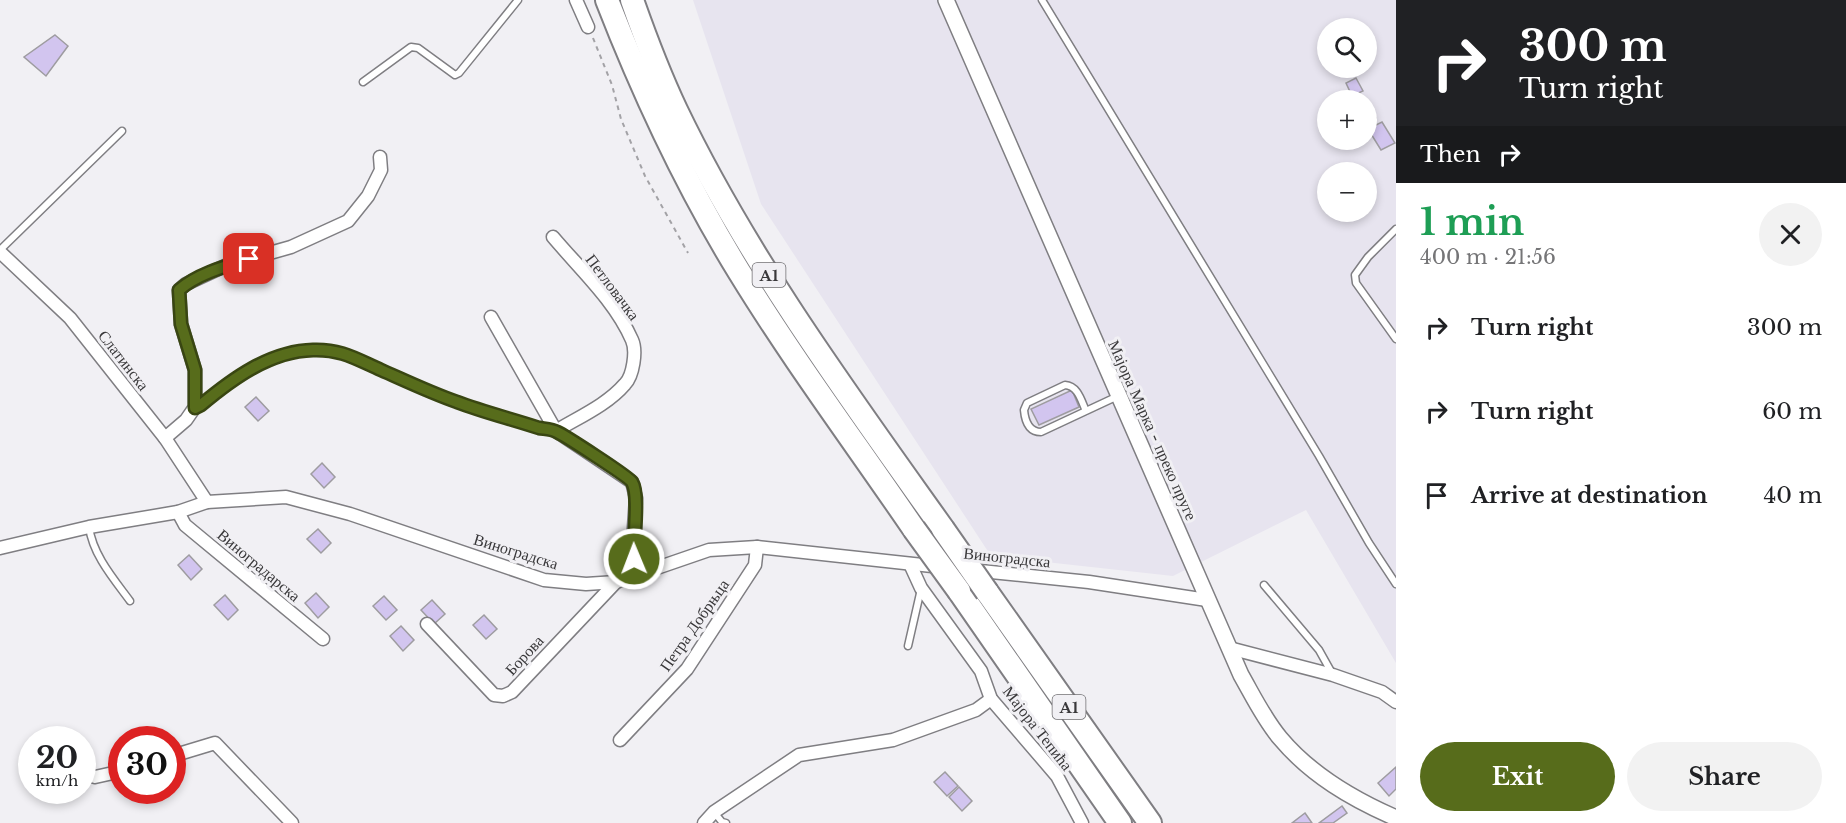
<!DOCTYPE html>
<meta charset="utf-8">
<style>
:root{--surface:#fff;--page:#f2f2f2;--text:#202124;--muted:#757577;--accent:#576c1b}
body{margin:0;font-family:"Libre Baskerville",serif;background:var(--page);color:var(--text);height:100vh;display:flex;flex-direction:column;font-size:22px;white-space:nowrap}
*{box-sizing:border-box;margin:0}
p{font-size:20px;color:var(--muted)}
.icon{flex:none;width:33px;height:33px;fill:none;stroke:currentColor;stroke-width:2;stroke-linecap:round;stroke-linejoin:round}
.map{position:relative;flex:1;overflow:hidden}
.sheet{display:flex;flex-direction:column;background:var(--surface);width:450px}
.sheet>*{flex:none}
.banner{background:#202124;color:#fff;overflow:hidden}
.tools{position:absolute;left:1317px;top:18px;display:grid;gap:12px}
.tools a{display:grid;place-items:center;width:60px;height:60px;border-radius:50%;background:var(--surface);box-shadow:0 3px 9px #0003;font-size:30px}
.speed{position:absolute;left:18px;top:726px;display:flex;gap:12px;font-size:30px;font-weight:700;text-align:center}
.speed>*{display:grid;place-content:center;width:78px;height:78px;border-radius:50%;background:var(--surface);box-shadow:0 3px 9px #0003;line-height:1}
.speed small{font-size:15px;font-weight:400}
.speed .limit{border:9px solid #d22;background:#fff;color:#111}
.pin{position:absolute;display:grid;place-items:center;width:51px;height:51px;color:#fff;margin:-26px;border-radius:12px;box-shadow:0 3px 9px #0006}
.me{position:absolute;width:66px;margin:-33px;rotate:359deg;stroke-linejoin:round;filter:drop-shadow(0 0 4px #0008)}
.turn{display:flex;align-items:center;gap:21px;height:126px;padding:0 24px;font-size:27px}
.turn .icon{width:78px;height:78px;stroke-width:2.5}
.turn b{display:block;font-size:42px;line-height:51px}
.then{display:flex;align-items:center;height:57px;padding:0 24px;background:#0003;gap:12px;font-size:22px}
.round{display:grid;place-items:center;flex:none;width:63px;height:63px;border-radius:32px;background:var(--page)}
.summary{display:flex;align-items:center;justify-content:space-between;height:102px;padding:0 24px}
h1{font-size:36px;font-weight:800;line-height:45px;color:#1e9e55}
.cta{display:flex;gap:12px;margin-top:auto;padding:12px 24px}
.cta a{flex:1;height:69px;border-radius:36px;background:var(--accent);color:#fff;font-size:24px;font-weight:800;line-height:69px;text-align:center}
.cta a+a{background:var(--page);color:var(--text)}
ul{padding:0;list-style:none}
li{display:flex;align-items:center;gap:18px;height:84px;padding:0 24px}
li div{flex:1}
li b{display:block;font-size:22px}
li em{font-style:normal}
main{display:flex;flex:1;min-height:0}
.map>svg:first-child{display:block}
.built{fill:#e7e4ef;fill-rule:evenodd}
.building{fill:#d2c5ef;stroke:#9e9ca0;stroke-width:1.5}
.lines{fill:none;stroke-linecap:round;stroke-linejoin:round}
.service-casing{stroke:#7f7e82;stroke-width:9}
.minor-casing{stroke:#7f7e82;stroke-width:15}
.tertiary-casing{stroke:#7f7e82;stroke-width:18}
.motorway-casing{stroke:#7f7e82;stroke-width:26}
.path{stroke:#a3a2a6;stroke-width:2;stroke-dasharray:4.5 4.5;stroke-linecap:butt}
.service{stroke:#fff;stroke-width:6}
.minor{stroke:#fff;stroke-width:12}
.tertiary{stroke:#fff;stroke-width:15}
.motorway{stroke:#fff;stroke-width:22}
.motorway-bridge-casing{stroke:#7f7e82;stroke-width:26;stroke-linecap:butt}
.motorway-bridge{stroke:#fff;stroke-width:22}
.route-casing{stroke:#394612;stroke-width:15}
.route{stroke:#576c1b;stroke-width:10}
.labels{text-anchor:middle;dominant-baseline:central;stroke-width:6;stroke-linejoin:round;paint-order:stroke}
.shield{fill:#f1f0f4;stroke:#706f72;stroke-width:1.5}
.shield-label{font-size:15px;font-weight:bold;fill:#39383a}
.street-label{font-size:16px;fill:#39383a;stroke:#f1f0f4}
</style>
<main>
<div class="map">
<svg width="1396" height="823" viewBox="0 0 1396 823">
<rect width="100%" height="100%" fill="#f1f0f4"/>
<!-- built -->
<path class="built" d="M 693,0 L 1396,0 L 1396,663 L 1306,510 L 1173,576 L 991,556 L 761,204 ZM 1328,28 L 1366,28 L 1366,68 L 1328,68 ZM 1328,100 L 1366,100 L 1366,140 L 1328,140 ZM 1328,172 L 1366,172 L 1366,212 L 1328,212 Z"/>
<!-- building -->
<g class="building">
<polygon points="55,35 68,46 46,76 24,57"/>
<polygon points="1356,78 1363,91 1352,96 1346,83"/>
<polygon points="1366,103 1376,118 1366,124"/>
<polygon points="1382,122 1395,143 1381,150 1368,129"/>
<polygon points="1072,390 1079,407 1039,425 1031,409"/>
<polygon points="256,397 269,411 258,421 245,407"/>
<polygon points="322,463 335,477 324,488 311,474"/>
<polygon points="318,529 331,543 321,553 307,539"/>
<polygon points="189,555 202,569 191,580 178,565"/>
<polygon points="316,593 329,607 318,618 305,603"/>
<polygon points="225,595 238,610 228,620 214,605"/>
<polygon points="384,596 397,610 386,620 373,606"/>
<polygon points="432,600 445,614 434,624 421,610"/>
<polygon points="484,615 497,629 486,639 473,625"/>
<polygon points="401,626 414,640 403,651 390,636"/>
<polygon points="1396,767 1396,789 1389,796 1378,783"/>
<polygon points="945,772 958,786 947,796 934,782"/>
<polygon points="959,787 972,801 962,811 949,797"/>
<polygon points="1342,806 1347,813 1333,823 1319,823"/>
<polygon points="1305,813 1312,823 1292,823"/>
</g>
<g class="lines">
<!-- service casing -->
<g class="service-casing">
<g id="service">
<polyline points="1042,0 1319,456 1369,543 1396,584"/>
<polyline points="363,82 411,47 418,48 455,75 459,73 518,0"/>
<polyline points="1396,229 1368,257 1355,275 1356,283 1396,339"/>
<polyline points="0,250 122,131"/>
<polyline points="195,407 201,405 230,381 261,364 288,354 311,350 337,351 352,356 379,370 458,403 555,431"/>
<path d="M 1086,411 C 1081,400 1078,386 1065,385 L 1027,403 L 1024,410 C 1025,421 1029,432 1041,432 L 1118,396"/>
<path d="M 89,527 C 93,555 113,578 130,601"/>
<polyline points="1264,585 1319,650 1333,675"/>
<polyline points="908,646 921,589"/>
<polyline points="714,812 722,822 726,823"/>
</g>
</g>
<!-- minor casing -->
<g class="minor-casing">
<g id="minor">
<polyline points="576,0 588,27"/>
<path d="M 553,237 C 580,269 615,301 632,340 C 637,351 633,376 625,384 C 607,405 579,417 556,431"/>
<polyline points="0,252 70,318 165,438 207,502"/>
<polyline points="491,317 556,431 632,482 636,498 633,542 636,576"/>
<polyline points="165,438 186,420 195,407 195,370 181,324 179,290 186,284 227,265 291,247 348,221 368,196 381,170 380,157"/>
<polyline points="178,512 185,525 323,639"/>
<polyline points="0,548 89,527 178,512 207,502 286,497 350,514 544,580 586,584 616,582 709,550 757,547 941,567"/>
<polyline points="910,564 921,588 981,671 991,699 1057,776 1082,823"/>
<polyline points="971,570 1089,582 1207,600"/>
<polyline points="427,624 494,695 503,696 512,692 616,582"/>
<polyline points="1229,648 1333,675 1382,692 1396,702"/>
<polyline points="620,740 687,669 755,565 757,547"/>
<polyline points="172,756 215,743 292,823"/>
<polyline points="87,775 95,777 122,771"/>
<polyline points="704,823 714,812 799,755 893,740 976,710 991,699"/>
</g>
</g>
<!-- tertiary casing -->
<g class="tertiary-casing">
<path id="tertiary" d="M 946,0 L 1241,675 C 1253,696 1264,719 1280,738 C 1311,775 1352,799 1396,818"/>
</g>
<!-- motorway casing -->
<g class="motorway-casing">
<g id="motorway">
<path d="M 607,0 C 644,95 687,187 740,273 C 794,361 856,444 914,529"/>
<path d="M 632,0 C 645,37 659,74 676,110 C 748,260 847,394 943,529"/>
<polyline points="959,591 1120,823"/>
<polyline points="987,592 1150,823"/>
</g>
</g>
<!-- path -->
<polyline class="path" points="593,38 612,85 621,119 645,176 688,253"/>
<!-- service -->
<use href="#service" class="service"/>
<!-- minor -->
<use href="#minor" class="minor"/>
<!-- tertiary -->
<use href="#tertiary" class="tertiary"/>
<!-- motorway -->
<use href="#motorway" class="motorway"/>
<!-- motorway-bridge casing -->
<g class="motorway-bridge-casing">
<g id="motorway-bridge">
<polyline points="914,529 959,591"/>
<polyline points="943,529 987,592"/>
</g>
</g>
<!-- motorway-bridge -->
<use href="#motorway-bridge" class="motorway-bridge"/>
</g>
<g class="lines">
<!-- route casing -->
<g class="route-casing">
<path id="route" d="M 249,259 C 226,266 197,274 179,290 L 181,324 L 195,370 L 195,408 L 201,405 C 232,379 270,351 313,350 C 341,349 356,359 381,370 C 406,381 431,393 457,402 C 483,412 512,419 539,428 C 545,429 552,429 557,432 C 564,435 629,477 632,482 C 640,495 633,541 634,559"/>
</g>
<!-- route -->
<use href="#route" class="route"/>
</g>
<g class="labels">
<!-- shield labels -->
<g class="shield">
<rect x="752.5" y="263" width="33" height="24" rx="4.5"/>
<rect x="1052.5" y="695" width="33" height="24" rx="4.5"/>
</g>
<g class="shield-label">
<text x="769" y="275">A1</text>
<text x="1069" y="707">A1</text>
</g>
<!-- street labels -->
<g class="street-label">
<text transform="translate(613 287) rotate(53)">Петловачка</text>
<text transform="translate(124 360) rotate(52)">Слатинска</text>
<text transform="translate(1153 430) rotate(66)">Мајора Марка - преко пруге</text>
<text transform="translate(516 551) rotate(17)">Виноградска</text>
<text transform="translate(1007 557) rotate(6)">Виноградска</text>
<text transform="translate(259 565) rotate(40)">Виноградарска</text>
<text transform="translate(694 625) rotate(-55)">Петра Добрњца</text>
<text transform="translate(524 655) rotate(-47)">Борова</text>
<text transform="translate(1038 728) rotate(52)">Мајора Тепића</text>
</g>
</g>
</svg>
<div class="tools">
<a><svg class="icon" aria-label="search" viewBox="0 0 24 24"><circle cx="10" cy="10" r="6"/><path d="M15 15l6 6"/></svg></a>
<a>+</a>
<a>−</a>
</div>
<div class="speed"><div>20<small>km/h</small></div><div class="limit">30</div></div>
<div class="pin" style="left:249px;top:259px;background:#d93025"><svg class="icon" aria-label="arrive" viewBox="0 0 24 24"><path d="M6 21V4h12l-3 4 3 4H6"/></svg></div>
<svg class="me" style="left:634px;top:559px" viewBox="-20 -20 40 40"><circle r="17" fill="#576c1b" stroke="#fff" stroke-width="3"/><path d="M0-11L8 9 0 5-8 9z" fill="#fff"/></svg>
</div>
<section class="sheet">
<div class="banner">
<div class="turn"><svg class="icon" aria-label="right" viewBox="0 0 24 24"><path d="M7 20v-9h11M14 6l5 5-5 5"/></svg><div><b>300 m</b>Turn right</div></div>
<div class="then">Then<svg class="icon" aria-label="right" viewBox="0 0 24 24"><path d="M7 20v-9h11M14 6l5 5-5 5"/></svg></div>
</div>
<div class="summary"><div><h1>1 min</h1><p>400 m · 21:56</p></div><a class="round"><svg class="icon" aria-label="close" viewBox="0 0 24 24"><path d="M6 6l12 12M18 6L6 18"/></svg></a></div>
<ul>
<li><svg class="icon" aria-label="right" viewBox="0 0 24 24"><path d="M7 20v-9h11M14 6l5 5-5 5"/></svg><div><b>Turn right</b></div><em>300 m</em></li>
<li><svg class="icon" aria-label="right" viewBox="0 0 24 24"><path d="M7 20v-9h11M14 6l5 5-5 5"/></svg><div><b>Turn right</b></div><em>60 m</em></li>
<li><svg class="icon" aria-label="arrive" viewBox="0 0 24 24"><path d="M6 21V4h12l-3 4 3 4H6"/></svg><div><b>Arrive at destination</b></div><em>40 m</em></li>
</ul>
<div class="cta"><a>Exit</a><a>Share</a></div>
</section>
</main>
